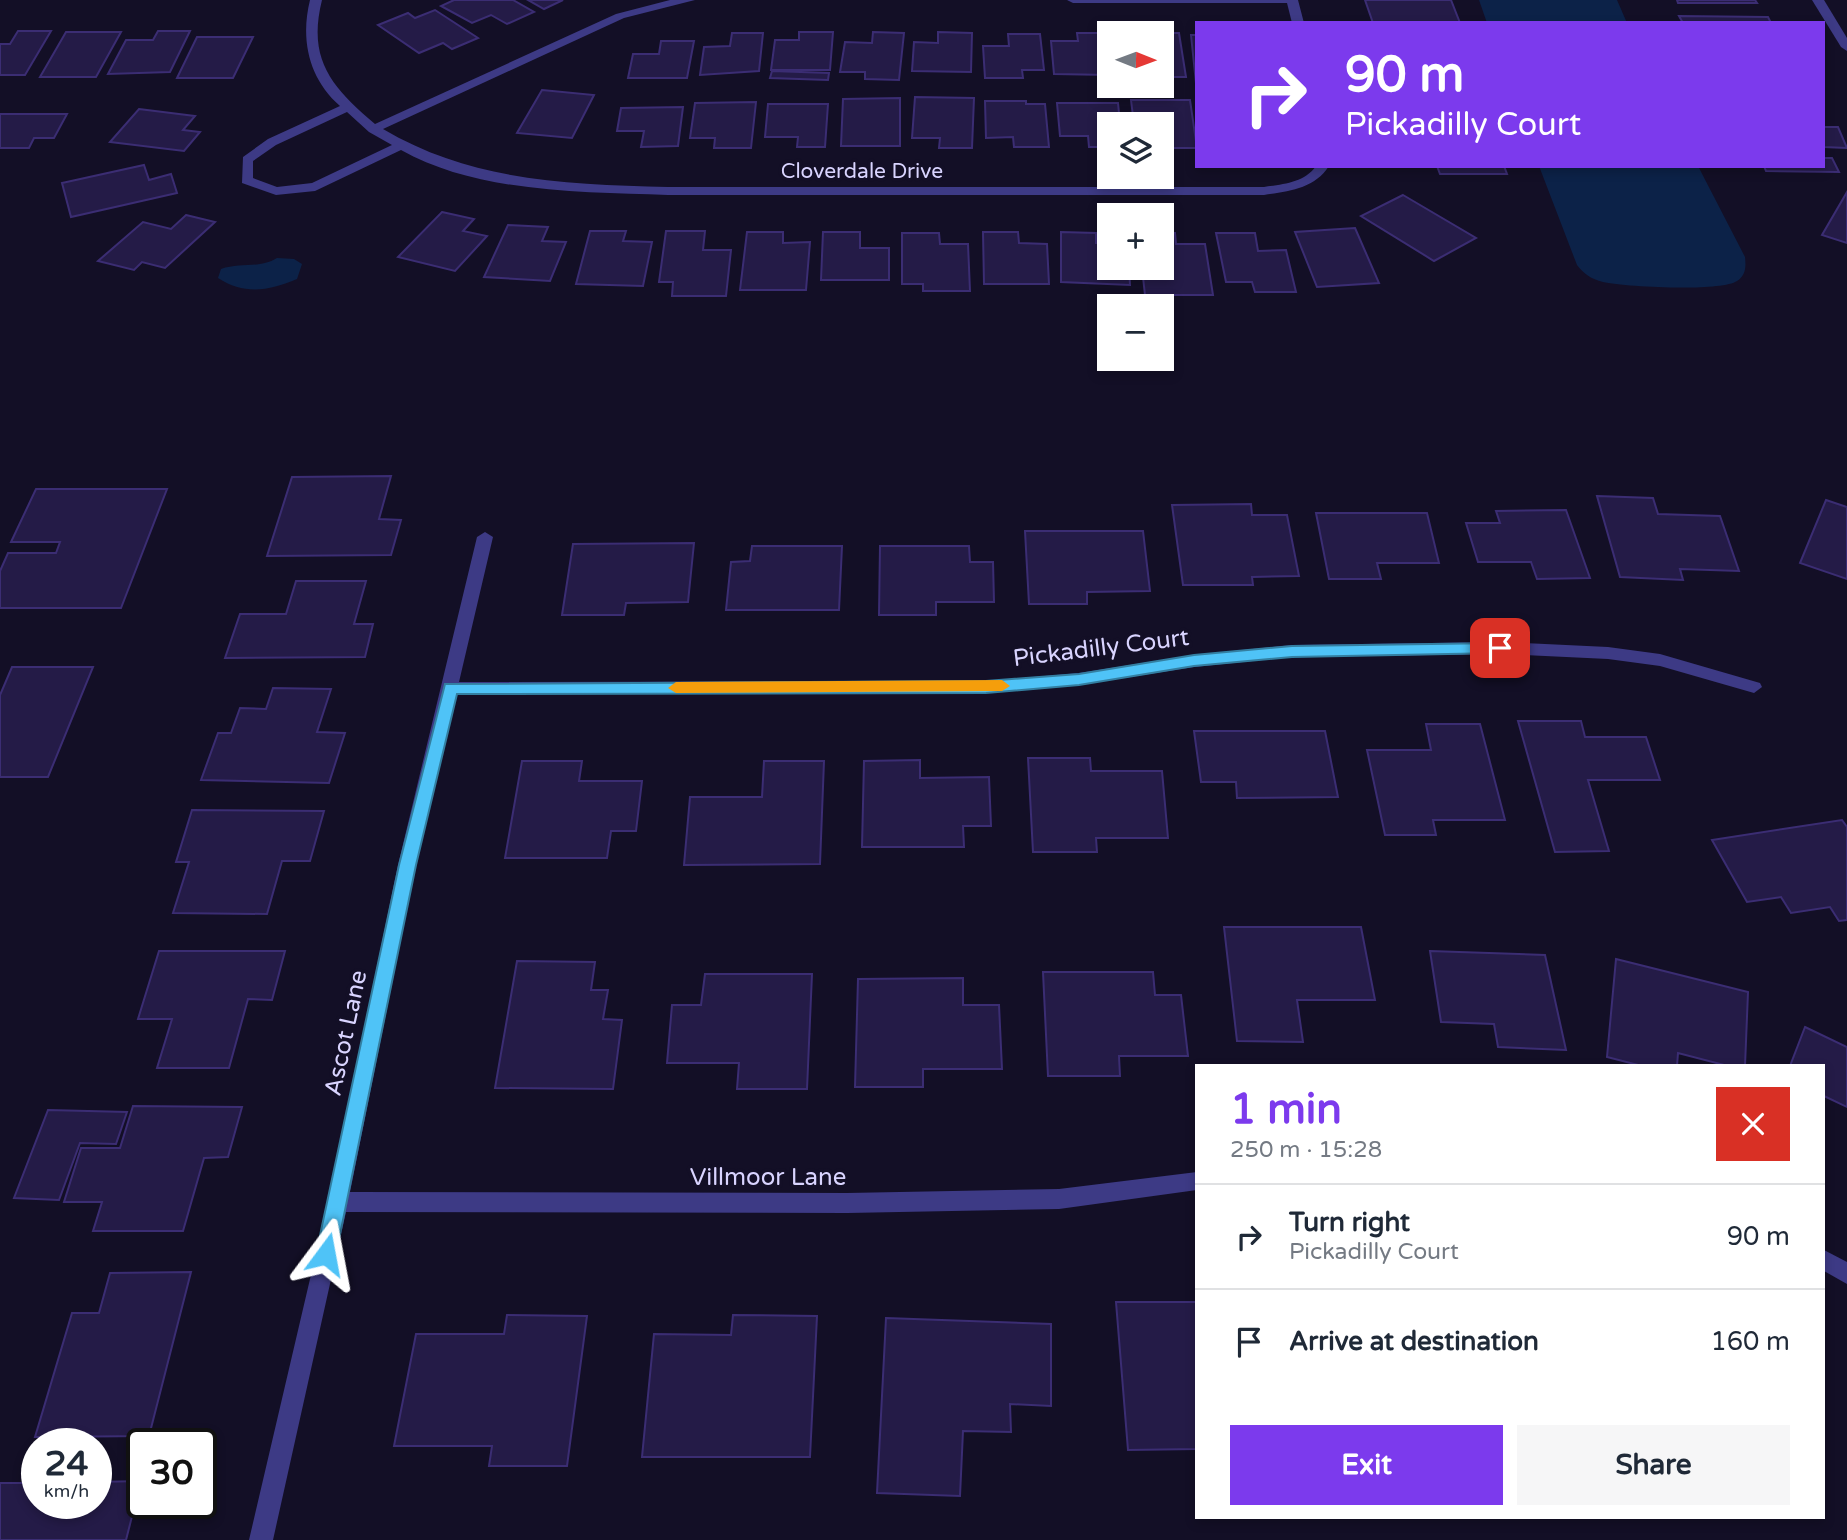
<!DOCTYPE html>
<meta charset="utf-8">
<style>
:root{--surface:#fff;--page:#f6f6f7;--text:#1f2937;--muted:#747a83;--line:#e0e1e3;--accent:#7c3aed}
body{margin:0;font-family:"Varela Round",sans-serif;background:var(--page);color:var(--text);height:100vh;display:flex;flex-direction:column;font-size:26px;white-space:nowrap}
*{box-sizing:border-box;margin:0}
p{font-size:23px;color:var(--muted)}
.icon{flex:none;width:38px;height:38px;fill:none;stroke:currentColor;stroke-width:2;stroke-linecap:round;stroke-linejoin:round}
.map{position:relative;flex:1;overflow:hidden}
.panel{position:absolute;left:1195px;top:1064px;width:630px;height:455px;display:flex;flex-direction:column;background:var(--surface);border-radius:0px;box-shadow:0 4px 10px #0003}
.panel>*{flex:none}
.banner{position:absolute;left:1195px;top:21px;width:630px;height:147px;border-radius:0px;box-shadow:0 4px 10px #0003;background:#7c3aed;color:#fff;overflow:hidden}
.needle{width:46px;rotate:91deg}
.tools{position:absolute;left:1097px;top:21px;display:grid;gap:14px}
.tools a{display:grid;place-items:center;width:77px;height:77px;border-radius:0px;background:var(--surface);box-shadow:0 4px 10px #0003;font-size:35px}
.speed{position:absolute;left:21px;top:1428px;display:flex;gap:14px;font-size:35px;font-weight:700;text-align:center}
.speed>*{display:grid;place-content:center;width:91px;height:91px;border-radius:50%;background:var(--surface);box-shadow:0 4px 10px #0003;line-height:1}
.speed small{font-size:18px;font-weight:400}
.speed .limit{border:4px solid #111;border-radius:10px;background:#fff;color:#111}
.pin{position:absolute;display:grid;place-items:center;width:60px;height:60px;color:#fff;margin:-30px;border-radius:14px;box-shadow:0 4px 10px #0006}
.me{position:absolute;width:77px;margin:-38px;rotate:13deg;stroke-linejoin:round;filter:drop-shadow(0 0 5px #0008)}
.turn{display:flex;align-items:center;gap:24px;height:147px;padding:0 35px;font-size:32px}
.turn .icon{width:91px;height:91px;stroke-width:2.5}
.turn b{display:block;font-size:49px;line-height:60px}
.round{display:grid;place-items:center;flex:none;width:74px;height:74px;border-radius:0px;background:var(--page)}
.head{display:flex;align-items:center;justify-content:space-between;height:119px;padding:0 35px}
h1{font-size:42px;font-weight:800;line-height:52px;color:var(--accent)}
.cta{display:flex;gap:14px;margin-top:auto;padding:14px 35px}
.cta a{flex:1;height:80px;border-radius:0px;background:var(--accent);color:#fff;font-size:28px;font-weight:800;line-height:80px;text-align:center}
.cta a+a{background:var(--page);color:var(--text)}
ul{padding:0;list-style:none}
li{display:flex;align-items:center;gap:21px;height:105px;padding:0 35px;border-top:2px solid var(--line)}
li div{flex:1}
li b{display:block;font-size:26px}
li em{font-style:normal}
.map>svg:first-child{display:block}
.water{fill:#0c2248}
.building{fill:#241b47;stroke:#3b2d73;stroke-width:2}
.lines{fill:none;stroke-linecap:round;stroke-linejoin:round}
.minor{fill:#3d3a85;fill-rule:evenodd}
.route{fill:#4fc3f7;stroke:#337fa1;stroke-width:2}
.slow{fill:#f59e0b}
.labels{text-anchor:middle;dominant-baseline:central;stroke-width:7;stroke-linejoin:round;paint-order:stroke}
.far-street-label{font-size:21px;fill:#d9d4ff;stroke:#130f26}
.street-label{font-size:24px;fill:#d9d4ff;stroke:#130f26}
</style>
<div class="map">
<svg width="1847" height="1540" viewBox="0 0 1847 1540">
<rect width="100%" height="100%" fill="#130f26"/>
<!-- water -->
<g class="water">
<polygon points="1479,0 1617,0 1627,23 1487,23"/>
<path d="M 1539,166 L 1698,166 L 1745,257 C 1746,267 1746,275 1737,281 C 1721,292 1625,287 1603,282 C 1591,279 1584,274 1577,265 Z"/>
<path d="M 277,258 L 294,259 L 302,264 L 297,279 C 269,291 244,295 218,278 L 221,269 C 240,262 259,269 277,258 Z"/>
</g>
<!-- building -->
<g class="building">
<polygon points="454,0 513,0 534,12 507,24 491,15 472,23 441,6"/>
<polygon points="528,0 563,0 544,9"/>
<polygon points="1365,0 1451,0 1460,23 1373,23"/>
<polygon points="1677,0 1755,0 1757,3 1678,3"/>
<polygon points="435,10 478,38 452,49 443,43 419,53 378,25 408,13 415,18"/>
<polygon points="1679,16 1768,17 1771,23 1683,23"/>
<polygon points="18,31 51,31 25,75 0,75 0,44 10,44"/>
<polygon points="158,31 190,31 170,72 108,74 126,40 153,40"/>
<polygon points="66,32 121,32 96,77 40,77"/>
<polygon points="799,32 833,32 830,70 771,70 775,40 799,40"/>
<polygon points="873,32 904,33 899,80 865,79 865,72 840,72 845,42 872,43"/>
<polygon points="938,32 972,33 971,72 912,71 914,42 938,43"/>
<polygon points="732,33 763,33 759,71 700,75 704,47 730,46"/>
<polygon points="1077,33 1109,33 1110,75 1054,74 1051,41 1078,41"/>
<polygon points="1124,33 1179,33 1186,77 1162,77 1162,33"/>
<polygon points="1008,34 1040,34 1044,70 1022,70 1023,78 985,78 983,46 1009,46"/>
<polygon points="1191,35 1197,35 1197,83 1196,83"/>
<polygon points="197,37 253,37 233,78 177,78"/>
<polygon points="661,41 694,41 687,78 628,78 633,54 659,54"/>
<polygon points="772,71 829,73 828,80 770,78"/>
<polygon points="542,90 594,95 572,138 517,133"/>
<polygon points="915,97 974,98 972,148 939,148 940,138 912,138"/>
<polygon points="900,98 900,146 841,146 843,99"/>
<polygon points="1131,100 1190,100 1197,148 1163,148 1162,124 1134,124"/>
<polygon points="985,101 1026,101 1026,104 1045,104 1049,147 1014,147 1013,137 986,138"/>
<polygon points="756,102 751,148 714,148 715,138 690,138 695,103"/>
<polygon points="1057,103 1118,103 1120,124 1110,124 1110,147 1089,147 1088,136 1060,136"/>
<polygon points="768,104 828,104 825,147 797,147 798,137 765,137"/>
<polygon points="683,107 678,146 641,147 644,131 617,131 621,108"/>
<polygon points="139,109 195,116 183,130 200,132 184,151 110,142"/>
<polygon points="0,114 67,114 54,138 34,138 29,148 0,148"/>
<polygon points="1824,127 1838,127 1847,148 1824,147"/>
<polygon points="1824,158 1832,158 1839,172 1766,171 1764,166 1824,166"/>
<polygon points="144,165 149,180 171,174 177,193 71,217 62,183"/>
<polygon points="1437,166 1504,166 1507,174 1440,174"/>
<polygon points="1847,192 1847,243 1822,235"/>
<polygon points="1403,195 1476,238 1434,261 1361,216"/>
<polygon points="442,212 474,219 463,231 487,236 455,271 398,257"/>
<polygon points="186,215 215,222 165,268 142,262 134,270 98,261 143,222 171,229"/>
<polygon points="508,225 548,227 542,241 566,242 550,281 484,277"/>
<polygon points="1355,228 1379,283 1317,287 1295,232"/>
<polygon points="590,231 626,231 623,241 652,242 643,286 576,284"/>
<polygon points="666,231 705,231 703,250 731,250 726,296 672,296 673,282 659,282"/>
<polygon points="747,232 783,232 783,243 810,242 806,290 740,290"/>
<polygon points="823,232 860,232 860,248 889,248 889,280 821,280"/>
<polygon points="983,232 1018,232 1019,243 1047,244 1049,284 984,284"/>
<polygon points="1061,232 1096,233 1096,243 1110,243 1110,268 1129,268 1130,285 1061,282"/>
<polygon points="902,233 939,233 940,244 968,244 970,291 923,291 923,284 902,284"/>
<polygon points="1162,233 1175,233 1176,244 1205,244 1213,295 1145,295 1142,268 1162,268"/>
<polygon points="1216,233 1255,233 1258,251 1286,250 1296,292 1255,292 1252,282 1226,282"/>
<polygon points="391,476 379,519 401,520 391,555 267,556 292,477"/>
<polygon points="36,489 167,489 121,608 0,608 0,571 8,553 56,553 60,542 11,542"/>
<polygon points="1597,496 1653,498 1658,514 1720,516 1739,571 1680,569 1683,580 1620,577"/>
<polygon points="1826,500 1847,507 1847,579 1800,563"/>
<polygon points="1251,504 1252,515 1287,515 1299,576 1252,577 1253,585 1183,585 1172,505"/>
<polygon points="1566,510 1590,578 1537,579 1531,562 1478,562 1466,523 1500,523 1496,511"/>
<polygon points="1316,513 1427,513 1439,563 1377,563 1381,579 1329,579"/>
<polygon points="1025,531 1143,531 1150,591 1087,592 1087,604 1029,604"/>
<polygon points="694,543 688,602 626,603 624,615 562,615 573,544"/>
<polygon points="752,546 842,546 839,610 726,610 731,562 750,561"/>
<polygon points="880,546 969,546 970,562 993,562 994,602 936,602 936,615 879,615"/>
<polygon points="296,581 366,581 354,624 373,624 365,657 225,658 240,614 286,614"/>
<polygon points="12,667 93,667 48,777 0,777 0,695"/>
<polygon points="273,688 331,689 317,732 345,733 329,783 201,780 218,733 231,733 240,708 266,709"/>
<polygon points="1518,721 1581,721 1585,737 1646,737 1660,780 1588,780 1609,851 1555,852"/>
<polygon points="1426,724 1480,724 1505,820 1433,820 1436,835 1385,835 1367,750 1431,750"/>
<polygon points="1194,731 1325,731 1338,797 1237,798 1236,782 1201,782"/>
<polygon points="1028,758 1090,758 1091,771 1162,771 1168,838 1096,838 1097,852 1033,852"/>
<polygon points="920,760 920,778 989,777 991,826 963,826 964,847 862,847 864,761"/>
<polygon points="522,761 582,761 579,781 642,781 636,831 611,831 607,858 505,858"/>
<polygon points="764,761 824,761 820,864 684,865 690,797 762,797"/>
<polygon points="192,810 324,811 310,861 282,861 267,914 173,913 189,862 176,862"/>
<polygon points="1842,820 1847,827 1847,920 1839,921 1830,907 1791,913 1781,897 1747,902 1712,840"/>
<polygon points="1224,927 1361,927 1375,1000 1297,1000 1303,1042 1237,1041"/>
<polygon points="159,951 285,951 272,1000 248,999 229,1068 157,1068 172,1019 138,1019"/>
<polygon points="1430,951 1545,955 1566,1050 1498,1047 1494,1024 1441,1022"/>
<polygon points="1616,959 1748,992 1745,1066 1728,1066 1678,1053 1677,1066 1642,1066 1607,1057"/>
<polygon points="517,961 595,962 591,990 608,990 603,1019 622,1020 613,1089 495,1088"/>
<polygon points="1043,972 1153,972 1155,995 1181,995 1188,1056 1119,1056 1120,1076 1048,1076"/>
<polygon points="705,974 812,974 807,1089 737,1089 739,1063 667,1063 672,1005 701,1005"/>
<polygon points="963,978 963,1005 999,1005 1002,1069 923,1069 923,1087 855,1087 858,979"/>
<polygon points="1805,1027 1847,1047 1847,1107 1824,1096 1824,1066 1790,1066"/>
<polygon points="133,1106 242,1107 228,1157 204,1158 183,1231 93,1231 102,1202 64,1202 81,1148 120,1148"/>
<polygon points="48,1110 127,1112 116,1144 80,1143 59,1200 14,1198"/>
<polygon points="191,1272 149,1436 35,1437 72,1313 99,1313 110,1273"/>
<polygon points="1116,1302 1197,1302 1197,1449 1128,1450"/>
<polygon points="507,1315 587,1316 567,1466 489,1466 492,1446 394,1446 416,1334 504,1334"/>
<polygon points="733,1315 817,1316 810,1457 642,1457 654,1334 731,1335"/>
<polygon points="886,1318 1051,1324 1051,1406 1010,1404 1011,1432 963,1431 960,1496 877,1493"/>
<polygon points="141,1481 126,1540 0,1540 0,1483 37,1483 37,1503 96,1503 96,1482"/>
</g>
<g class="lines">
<!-- minor -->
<g class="minor">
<path d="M 310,0 L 322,0 C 307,60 332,87 375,124 L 616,14 L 670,0 L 695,0 L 624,18 L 383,129 C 473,182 567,184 668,187 L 1264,187 C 1283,184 1304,183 1316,166 L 1329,166 C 1314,189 1289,191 1264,195 L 668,195 C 583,192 477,193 401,150 L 315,191 L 276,195 L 242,183 L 243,157 L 268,139 L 340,106 C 309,79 300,40 310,0 ZM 347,112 L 369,132 L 392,145 L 312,183 L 277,187 L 253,178 L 253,161 L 276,145 Z"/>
<polygon points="1067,0 1298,0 1304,23 1292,23 1287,3 1073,3"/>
<polygon points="1812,0 1824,0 1847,38 1847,51 1841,47"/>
<polygon points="485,532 493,537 459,682 986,681 1079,673 1194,655 1292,645 1500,642 1608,647 1660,654 1760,683 1762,687 1754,693 1660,666 1608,659 1500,654 1292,657 1194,667 1079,685 986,693 456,694 416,865 350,1192 847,1193 1059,1189 1197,1172 1197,1190 1059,1209 847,1213 346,1212 273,1540 249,1540 328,1202 398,865 477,537"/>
<polygon points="1824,1250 1847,1262 1847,1284 1824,1271"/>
</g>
</g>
<!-- route -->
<polygon class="route" points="1500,643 1508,648 1500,653 1292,657 1194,666 1079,685 986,693 457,694 416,865 336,1254 333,1260 326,1263 319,1260 316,1254 399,865 445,684 986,681 1079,674 1194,655 1292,646"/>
<!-- slow -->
<polygon class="slow" points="1002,680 1010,686 1002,691 676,693 668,688 676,682"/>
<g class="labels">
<!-- far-street labels -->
<g class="far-street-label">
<text x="862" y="171">Cloverdale Drive</text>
</g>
<!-- street labels -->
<g class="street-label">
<text transform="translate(1101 648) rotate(-7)">Pickadilly Court</text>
<text transform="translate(346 1033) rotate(-78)">Ascot Lane</text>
<text x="768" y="1177">Villmoor Lane</text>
</g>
</g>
</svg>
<div class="tools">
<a><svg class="needle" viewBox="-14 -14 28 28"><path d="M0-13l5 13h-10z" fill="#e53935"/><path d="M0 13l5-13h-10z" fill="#747a83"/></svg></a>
<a><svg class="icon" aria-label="layers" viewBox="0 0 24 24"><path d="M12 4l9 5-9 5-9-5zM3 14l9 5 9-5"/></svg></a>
<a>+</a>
<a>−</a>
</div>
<div class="speed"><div>24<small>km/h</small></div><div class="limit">30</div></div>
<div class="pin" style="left:1500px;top:648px;background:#d93025"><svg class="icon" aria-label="arrive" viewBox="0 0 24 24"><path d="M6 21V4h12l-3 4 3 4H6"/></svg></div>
<svg class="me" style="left:326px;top:1254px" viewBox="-20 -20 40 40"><path d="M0-17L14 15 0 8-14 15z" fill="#4fc3f7" stroke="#fff" stroke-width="4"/></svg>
<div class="banner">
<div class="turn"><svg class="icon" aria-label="right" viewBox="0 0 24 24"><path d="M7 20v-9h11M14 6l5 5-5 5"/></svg><div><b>90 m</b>Pickadilly Court</div></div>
</div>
<section class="panel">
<div class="head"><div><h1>1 min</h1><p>250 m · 15:28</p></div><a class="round" style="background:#d93025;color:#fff"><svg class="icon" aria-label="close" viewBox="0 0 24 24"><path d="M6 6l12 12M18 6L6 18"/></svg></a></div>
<ul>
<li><svg class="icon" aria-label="right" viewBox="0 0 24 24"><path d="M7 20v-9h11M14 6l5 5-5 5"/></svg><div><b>Turn right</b><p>Pickadilly Court</p></div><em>90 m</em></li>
<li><svg class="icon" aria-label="arrive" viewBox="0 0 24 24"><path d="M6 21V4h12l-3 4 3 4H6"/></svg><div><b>Arrive at destination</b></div><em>160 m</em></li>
</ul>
<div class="cta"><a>Exit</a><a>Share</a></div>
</section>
</div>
